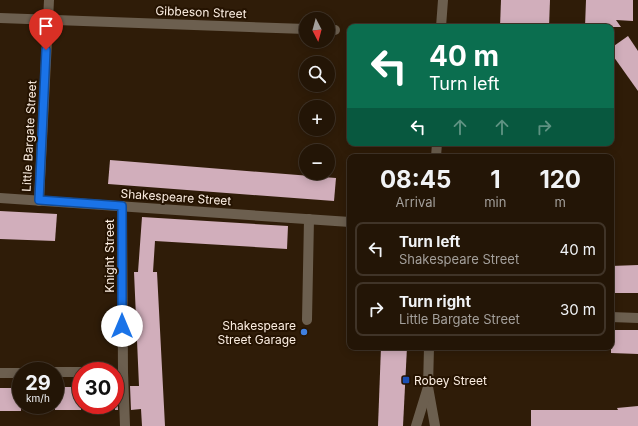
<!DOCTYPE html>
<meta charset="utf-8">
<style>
:root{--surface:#231506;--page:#2f2214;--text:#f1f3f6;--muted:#a39f9b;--line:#403428}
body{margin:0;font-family:Inter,sans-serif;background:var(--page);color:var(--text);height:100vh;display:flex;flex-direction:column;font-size:15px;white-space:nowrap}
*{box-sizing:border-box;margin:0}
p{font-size:13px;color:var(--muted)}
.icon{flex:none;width:22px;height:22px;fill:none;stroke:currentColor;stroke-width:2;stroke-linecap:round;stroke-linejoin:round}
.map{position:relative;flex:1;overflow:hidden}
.details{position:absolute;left:347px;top:154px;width:267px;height:196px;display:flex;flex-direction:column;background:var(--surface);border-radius:8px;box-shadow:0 2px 10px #0003,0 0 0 1px var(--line)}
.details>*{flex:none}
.banner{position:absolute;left:347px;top:24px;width:267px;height:122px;border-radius:8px;box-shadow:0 2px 10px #0003,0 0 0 1px var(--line);background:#0b6e4f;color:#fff;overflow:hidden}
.needle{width:26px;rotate:174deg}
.controls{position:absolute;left:299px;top:12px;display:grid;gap:8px}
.controls a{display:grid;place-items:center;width:36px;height:36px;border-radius:50%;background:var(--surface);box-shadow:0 2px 10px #0003,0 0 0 1px var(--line);font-size:20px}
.speed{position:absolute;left:12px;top:362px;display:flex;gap:8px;font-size:20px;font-weight:700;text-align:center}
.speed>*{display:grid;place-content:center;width:52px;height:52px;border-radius:50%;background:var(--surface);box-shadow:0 2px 10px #0003,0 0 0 1px var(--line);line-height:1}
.speed small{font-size:10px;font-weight:400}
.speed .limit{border:6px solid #d22;background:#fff;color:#111}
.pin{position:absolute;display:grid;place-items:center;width:34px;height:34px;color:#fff;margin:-41px -17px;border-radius:50% 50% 50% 0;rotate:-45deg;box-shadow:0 0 4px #0007}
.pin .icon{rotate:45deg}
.me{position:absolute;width:44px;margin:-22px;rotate:0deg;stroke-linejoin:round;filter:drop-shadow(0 0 3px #0008)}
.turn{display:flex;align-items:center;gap:14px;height:84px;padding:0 16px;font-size:18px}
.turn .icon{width:52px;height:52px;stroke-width:2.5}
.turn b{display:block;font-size:28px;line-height:34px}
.lanes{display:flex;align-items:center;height:38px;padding:0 16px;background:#0003;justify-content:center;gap:20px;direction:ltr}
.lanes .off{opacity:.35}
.eta{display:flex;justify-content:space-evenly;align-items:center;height:68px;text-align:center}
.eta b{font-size:24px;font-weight:700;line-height:28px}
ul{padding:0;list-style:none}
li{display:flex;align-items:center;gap:12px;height:54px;margin:0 8px 6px;padding:0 8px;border:2px solid var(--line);border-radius:8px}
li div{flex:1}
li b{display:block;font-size:15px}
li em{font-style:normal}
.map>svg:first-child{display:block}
.building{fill:#d1aebb}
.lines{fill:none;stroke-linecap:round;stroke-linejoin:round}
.service{stroke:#6c5f4f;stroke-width:10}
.minor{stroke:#6c5f4f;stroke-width:10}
.tertiary{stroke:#6c5f4f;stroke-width:10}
.route-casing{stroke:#114b97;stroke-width:10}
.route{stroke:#1a73e8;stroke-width:7}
.shop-dot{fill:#3f7fe0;stroke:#251301;stroke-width:1.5}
.transit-dot{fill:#1a4fb4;stroke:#251301;stroke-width:1.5}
.labels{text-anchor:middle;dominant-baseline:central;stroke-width:4;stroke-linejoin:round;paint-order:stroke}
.street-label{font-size:12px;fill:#fceee2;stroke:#251301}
.poi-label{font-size:12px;fill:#fceee2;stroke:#251301;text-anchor:end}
</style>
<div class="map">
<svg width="638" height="426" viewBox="0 0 638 426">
<rect width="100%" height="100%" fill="#2f1c08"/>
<!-- building -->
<g class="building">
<polygon points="501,0 550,0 549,27 500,27"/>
<polygon points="586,0 633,0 633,21 616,20 621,27 585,27"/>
<polygon points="628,36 638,51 638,91 611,53 611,48"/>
<polygon points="110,160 336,178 334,201 108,184"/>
<polygon points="0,211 57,214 55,241 0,239"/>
<polygon points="142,217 288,226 287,249 155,241 153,272 157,272 165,426 142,426 141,409 131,410 130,386 139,386 134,272 138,272"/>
<polygon points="638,265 638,293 611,293 611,266"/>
<polygon points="611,330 638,330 638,354 611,353"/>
<polygon points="381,347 407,347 403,426 378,426"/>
<rect x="55" y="387" width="26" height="23"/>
<polygon points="115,387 117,387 118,410 115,410"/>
<rect x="0" y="388" width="21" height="23"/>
<polygon points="638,406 638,426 531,426 531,410 618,410 617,408"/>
</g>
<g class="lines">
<!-- service -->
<polyline class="service" points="307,320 309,219"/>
<!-- minor -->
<g class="minor">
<polyline points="0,18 306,29"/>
<polyline points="328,30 335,30"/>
<polyline points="0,198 350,222"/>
<polyline points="39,201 49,0"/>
<polyline points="122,206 123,372 125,426"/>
<polyline points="611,317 638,318"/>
<polyline points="55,372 81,372"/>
<polyline points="0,373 21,373"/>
</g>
<!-- tertiary -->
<g class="tertiary">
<polyline points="441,27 443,0"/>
<polyline points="436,157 437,143"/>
<polyline points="429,347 428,387 435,426"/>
<polyline points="416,426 428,387"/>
</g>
</g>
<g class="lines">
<!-- route casing -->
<g class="route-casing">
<polyline id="route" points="46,50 39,200 122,206 122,326"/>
</g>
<!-- route -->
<use href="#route" class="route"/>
</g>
<!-- markers -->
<circle class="shop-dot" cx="304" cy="332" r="4"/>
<rect class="transit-dot" x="402" y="376" width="8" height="8" rx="2"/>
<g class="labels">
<!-- street labels -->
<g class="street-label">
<text transform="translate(201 12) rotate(2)">Gibbeson Street</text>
<text transform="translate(29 136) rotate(-87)">Little Bargate Street</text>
<text transform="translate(176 197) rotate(4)">Shakespeare Street</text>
<text transform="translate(109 256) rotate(-90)">Knight Street</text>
</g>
<!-- poi labels -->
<g class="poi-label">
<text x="296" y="325">Shakespeare<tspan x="296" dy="14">Street Garage</tspan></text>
<text x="414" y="380" text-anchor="start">Robey Street</text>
</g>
</g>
</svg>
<div class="controls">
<a><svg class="needle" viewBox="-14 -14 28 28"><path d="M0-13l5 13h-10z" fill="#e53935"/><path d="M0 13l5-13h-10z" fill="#a39f9b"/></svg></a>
<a><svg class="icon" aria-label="search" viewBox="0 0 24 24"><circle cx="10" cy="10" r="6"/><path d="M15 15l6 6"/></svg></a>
<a>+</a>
<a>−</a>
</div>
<div class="speed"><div>29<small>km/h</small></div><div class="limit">30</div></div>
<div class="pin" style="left:46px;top:50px;background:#d93025"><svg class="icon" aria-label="arrive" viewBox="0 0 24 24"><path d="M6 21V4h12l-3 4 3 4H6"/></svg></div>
<svg class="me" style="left:122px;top:326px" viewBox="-20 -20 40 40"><circle r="19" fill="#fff"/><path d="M0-13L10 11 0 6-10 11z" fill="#1a73e8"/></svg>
<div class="banner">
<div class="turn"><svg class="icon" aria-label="left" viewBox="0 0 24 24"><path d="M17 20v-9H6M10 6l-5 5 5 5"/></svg><div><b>40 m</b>Turn left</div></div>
<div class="lanes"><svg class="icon" aria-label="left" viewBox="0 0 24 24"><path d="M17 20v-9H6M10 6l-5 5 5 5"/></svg><svg class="icon off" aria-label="ahead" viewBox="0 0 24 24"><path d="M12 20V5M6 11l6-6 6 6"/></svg><svg class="icon off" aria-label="ahead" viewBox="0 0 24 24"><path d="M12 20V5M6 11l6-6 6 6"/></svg><svg class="icon off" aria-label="right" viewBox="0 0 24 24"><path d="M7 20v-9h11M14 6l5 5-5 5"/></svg></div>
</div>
<section class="details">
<div class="eta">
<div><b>08:45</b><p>Arrival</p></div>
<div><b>1</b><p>min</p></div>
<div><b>120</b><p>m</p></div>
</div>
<ul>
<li><svg class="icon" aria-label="left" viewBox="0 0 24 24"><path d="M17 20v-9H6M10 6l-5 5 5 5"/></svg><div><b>Turn left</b><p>Shakespeare Street</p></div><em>40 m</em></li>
<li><svg class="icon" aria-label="right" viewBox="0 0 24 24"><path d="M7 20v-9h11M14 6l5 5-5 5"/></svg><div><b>Turn right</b><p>Little Bargate Street</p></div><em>30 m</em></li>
</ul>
</section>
</div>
